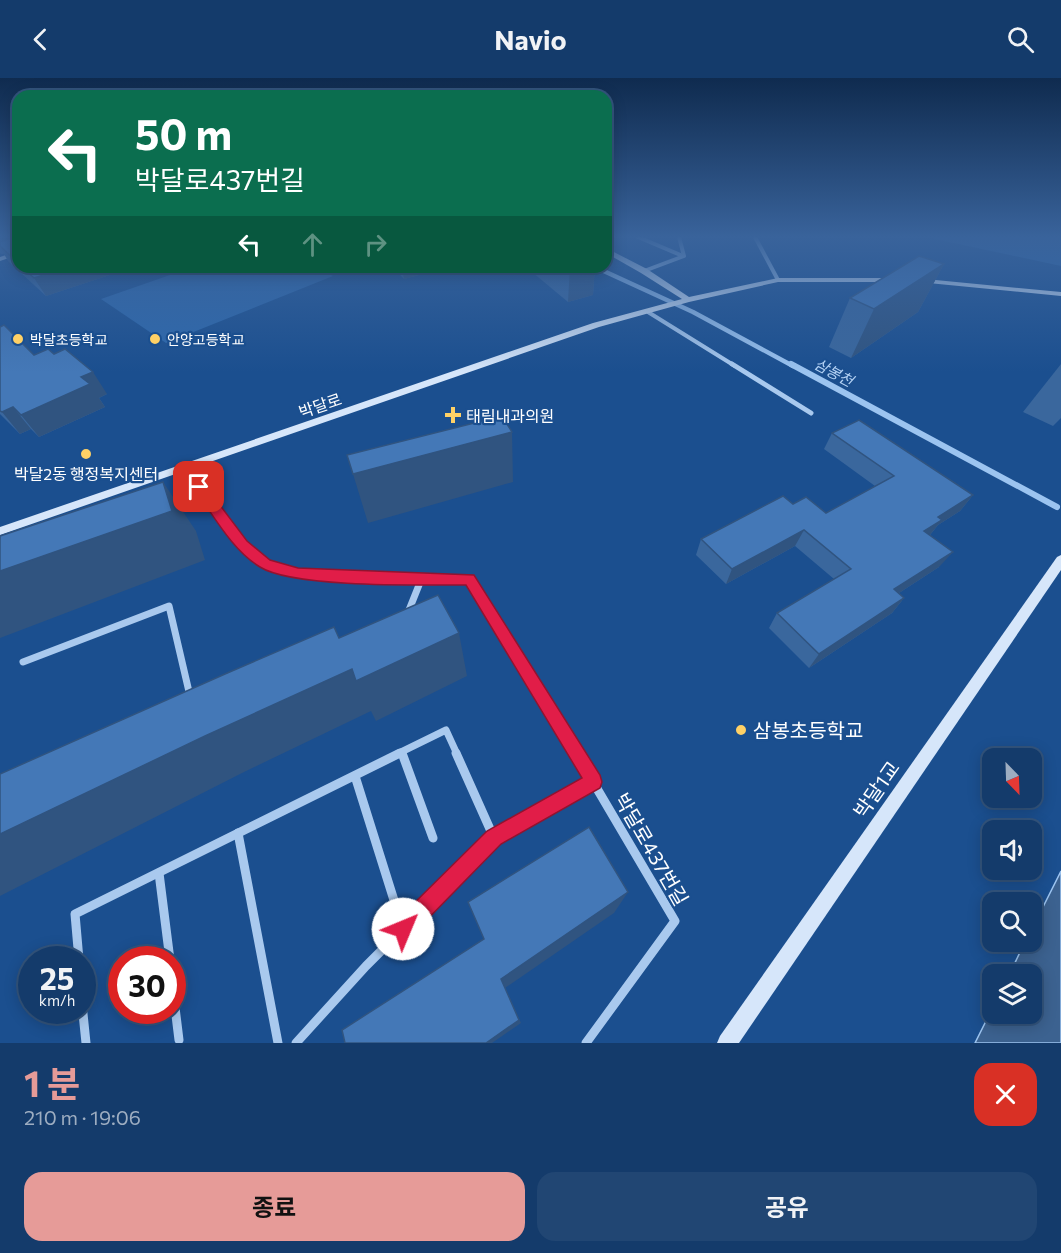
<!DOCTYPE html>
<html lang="ko">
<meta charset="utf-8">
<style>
:root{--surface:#143b6b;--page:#214673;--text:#f1f3f6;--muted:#9dadc1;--line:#33557e;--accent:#e69b98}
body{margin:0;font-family:Commissioner,"Noto Sans KR",sans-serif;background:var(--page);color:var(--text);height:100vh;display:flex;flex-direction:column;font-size:22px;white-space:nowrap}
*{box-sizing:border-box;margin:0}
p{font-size:20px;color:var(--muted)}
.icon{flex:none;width:33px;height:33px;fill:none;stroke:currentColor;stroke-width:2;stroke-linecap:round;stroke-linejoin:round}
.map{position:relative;height:965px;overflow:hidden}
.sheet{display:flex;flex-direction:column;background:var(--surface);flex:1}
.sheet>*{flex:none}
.banner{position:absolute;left:12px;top:12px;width:600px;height:183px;border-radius:18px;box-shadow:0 3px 15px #0003,0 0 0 2px var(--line);background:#0b6e4f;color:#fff;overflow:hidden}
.needle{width:39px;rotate:157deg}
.fabs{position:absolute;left:982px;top:670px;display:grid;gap:12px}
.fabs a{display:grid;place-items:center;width:60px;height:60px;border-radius:12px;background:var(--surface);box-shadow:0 3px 15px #0003,0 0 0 2px var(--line);font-size:30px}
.speed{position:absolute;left:18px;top:868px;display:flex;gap:12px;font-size:30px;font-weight:700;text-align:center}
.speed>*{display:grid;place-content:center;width:78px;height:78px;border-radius:50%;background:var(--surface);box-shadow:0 3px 15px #0003,0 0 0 2px var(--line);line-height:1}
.speed small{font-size:15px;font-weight:400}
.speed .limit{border:9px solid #d22;background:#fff;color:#111}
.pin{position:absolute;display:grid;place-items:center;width:51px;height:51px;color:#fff;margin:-26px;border-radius:12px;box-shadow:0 3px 9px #0006}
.me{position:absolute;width:66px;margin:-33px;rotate:45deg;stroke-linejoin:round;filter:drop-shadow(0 0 4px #0008)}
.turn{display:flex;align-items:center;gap:21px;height:126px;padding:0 24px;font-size:27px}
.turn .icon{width:78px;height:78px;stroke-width:2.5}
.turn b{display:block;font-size:42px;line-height:51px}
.lanes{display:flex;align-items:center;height:57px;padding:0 24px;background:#0003;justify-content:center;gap:30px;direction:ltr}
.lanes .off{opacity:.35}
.round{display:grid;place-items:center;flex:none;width:63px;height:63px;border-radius:18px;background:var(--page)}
.summary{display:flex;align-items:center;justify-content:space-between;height:102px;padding:0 24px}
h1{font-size:36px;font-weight:700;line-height:45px;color:var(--accent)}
.button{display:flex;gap:12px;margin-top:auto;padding:12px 24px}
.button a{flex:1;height:69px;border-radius:18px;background:var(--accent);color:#111;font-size:24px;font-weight:700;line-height:69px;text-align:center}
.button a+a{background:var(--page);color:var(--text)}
header{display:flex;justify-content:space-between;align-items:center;height:78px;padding:0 24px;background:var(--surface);font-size:27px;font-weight:700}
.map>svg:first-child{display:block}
.green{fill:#2e69ad}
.water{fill:#3c6290;stroke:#9cc4f0;stroke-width:1.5}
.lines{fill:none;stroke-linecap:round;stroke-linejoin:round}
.stream-far1{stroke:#9cc4f0;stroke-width:4.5}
.stream{stroke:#9cc4f0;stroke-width:6}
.street-far3{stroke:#a9c9ee;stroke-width:4}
.street-far2{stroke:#a9c9ee;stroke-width:5}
.street-far1{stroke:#a9c9ee;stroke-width:7}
.street{stroke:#a9c9ee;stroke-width:9}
.secondary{fill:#d6e6fa;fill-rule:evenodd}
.wall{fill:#3a679d}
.shaded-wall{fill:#305480}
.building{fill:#4478b7;stroke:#305480;stroke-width:1.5}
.route{fill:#e11d48;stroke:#92132f;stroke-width:1.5}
.poi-dot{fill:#ffd166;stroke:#1b4f8f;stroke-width:2}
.labels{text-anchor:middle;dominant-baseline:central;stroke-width:4.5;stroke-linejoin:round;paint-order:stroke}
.far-poi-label{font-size:14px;fill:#fff;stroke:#1b4f8f;text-anchor:start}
.far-water-label{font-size:15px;font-style:italic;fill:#b5d3f5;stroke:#1b4f8f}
.street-label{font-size:16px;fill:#fff;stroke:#1b4f8f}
.poi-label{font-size:16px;fill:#fff;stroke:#1b4f8f;text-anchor:start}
.near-poi-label{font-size:20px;fill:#fff;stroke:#1b4f8f;text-anchor:start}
.near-street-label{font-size:20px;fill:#fff;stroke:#1b4f8f}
</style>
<header><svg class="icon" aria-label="back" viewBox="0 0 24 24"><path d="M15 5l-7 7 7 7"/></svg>Navio<svg class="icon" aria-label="search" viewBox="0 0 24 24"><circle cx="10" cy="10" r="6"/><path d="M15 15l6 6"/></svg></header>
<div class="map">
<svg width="1061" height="965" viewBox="0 0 1061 965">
<rect width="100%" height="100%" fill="#1b4f8f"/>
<!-- green -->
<g class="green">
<polygon points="932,159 1061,159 1061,188 935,161"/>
<polygon points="193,189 318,189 333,198 166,265 101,221"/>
</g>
<!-- water -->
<polygon class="water" points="1061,793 1061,965 975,965 993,929 993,936 1032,936 1032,897 1009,897 1025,864 1032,864 1032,851"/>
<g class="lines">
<!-- stream-far1 -->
<polyline class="stream-far1" points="595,189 693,234 793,288"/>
<!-- stream -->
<polyline class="stream" points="791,286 1057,429"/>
<!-- street-far3 -->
<g class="street-far3">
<polyline points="638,159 683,178"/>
<polyline points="755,159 778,202"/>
<polyline points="644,193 684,178 679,159"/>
<polyline points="648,234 735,288"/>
</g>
<!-- street-far2 -->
<g class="street-far2">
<polyline points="732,286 811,335"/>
<polyline points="185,390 232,456"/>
</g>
<!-- street-far1 -->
<g class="street-far1">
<path d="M 231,454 C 241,465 251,478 264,485 C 305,507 421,502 469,501 L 577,676"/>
<polyline points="407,537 421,502"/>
<polyline points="23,584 169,528 190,618"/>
<polyline points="397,676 446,652 457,676"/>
</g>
<!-- street -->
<g class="street">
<polyline points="402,675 433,760"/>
<polyline points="456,675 494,760"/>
<polyline points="576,675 675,843 586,965"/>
<polyline points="355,698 403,851"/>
<polyline points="238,755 278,965"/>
<polyline points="159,795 170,882"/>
<polyline points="79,882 75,836 400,675"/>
<polyline points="172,905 179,962"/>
<polyline points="82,926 86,965"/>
<polyline points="296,965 366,888 494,760 594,704"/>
</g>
<!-- secondary -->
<g class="secondary">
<polygon points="606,170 647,191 689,219 778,200 898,200 902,202 898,204 778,204 689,224 599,249 0,457 0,449 593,245 682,221 641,195 606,175"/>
<polygon points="18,173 18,177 0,183 0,179"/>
<polygon points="915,200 1061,214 1061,218 918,204 915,204"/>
<polygon points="1061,477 1061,492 739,965 717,965 720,958 1057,479"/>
</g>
</g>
<!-- wall -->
<g class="wall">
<polygon points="0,159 18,159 18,189 134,189 46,218 8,183 4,176 1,176 0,175"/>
<polygon points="944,186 918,234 851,280 829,269 850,220"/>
<polygon points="393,189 429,189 430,194 404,201"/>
<polygon points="526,189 595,189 593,217 568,224"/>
<polygon points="0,249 34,277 107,316 99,320 105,329 39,359 31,351 20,356 0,336"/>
<polygon points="1061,286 1061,340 1053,348 1023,334"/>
<polygon points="832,355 973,417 960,433 938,447 930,457 939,489 899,515 904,520 892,535 809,590 769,550 777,535 834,501 795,468 726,506 696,477 701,461 793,426 826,435 875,408 824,371"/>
</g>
<!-- shaded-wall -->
<g class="shaded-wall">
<polygon points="0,159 12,159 0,168"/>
<polygon points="944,186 918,234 851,280 874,231"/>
<polygon points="69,189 134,189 46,218 34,200"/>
<polygon points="402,189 429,189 430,194 404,201"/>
<polygon points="570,189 595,189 593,217 568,224"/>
<polygon points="93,294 107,316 99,320 105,329 39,359 21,337 81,299"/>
<polygon points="13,329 31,351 20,356 2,334"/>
<polygon points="512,354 513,404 368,445 353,396"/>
<polygon points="163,404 196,453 205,482 0,560 0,493"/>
<polygon points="973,417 960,433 938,447 929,458 924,453 938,439"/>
<polygon points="804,452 795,468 726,506 732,491"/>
<polygon points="953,474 939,489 882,526 894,511"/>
<polygon points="904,520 892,535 809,590 819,576"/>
<polygon points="459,555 467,598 376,643 371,633 244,694 0,818 0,756 205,658 352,591 358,602"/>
<polygon points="628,814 614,835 505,910 521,945 492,965 486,965 501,901"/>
</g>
<!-- building -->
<g class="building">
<polygon points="8,159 18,159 18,185 0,168 0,164 9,161"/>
<polygon points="919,178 944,186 874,231 850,220"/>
<polygon points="22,189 69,189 34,200"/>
<polygon points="4,247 34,277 48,271 54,276 65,271 93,294 81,299 90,306 21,337 13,329 2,334 0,333 0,249"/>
<polygon points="502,338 512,354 353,396 347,377"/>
<polygon points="859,342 973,417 938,439 942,442 924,453 953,474 894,511 904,520 819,576 777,535 851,491 804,452 732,491 701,461 783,418 793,426 806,419 826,435 894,398 832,355"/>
<polygon points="163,404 172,433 0,493 0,458"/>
<polygon points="438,517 459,555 356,603 352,591 205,658 0,756 0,696 225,596 334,549 339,560"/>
<polygon points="589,749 628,814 501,901 519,942 486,965 345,965 342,952 484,861 468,824"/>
</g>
<!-- sky -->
<linearGradient id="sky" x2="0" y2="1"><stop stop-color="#0f2b4f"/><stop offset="0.54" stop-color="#39639b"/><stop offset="1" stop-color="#39639b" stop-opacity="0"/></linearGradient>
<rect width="1061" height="294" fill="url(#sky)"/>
<!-- route -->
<path class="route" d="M 199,405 L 204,406 L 247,463 L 270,482 L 298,490 L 474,497 L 600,697 L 602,704 L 600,710 L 501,766 L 410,859 L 403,862 L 395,859 L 392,851 L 395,844 L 487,753 L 582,700 L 466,507 C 423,507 293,510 260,489 C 232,472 214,438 195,412 L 193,409 Z"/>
<!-- markers -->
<g class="poi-dot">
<circle cx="18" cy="261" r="6"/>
<circle cx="155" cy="261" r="6"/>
<path d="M450 328h6v6h6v6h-6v6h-6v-6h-6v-6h6z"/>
<circle cx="86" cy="376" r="6"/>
<circle cx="741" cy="652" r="6"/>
</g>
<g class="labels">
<!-- far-poi labels -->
<g class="far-poi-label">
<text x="30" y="261">박달초등학교</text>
<text x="167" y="261">안양고등학교</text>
</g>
<!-- far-water labels -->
<g class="far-water-label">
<text transform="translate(834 294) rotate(28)">삼봉천</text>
</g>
<!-- street labels -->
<g class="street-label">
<text transform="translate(320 327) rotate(-19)">박달로</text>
</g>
<!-- poi labels -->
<g class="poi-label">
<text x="466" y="337">태림내과의원</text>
<text x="86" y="395" text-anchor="middle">박달2동 행정복지센터</text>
</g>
<!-- near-poi labels -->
<g class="near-poi-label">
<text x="753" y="652">삼봉초등학교</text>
</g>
<!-- near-street labels -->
<g class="near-street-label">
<text transform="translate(876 711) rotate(-55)">박달1교</text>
<text transform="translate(652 771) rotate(60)">박달로437번길</text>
</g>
</g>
</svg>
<div class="fabs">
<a><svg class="needle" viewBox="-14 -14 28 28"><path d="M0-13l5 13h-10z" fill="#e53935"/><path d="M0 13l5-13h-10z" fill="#9dadc1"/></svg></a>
<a><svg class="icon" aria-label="sound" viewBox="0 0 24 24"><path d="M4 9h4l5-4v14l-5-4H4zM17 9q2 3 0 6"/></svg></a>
<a><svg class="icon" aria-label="search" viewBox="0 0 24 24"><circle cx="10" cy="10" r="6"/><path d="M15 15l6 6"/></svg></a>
<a><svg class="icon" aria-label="layers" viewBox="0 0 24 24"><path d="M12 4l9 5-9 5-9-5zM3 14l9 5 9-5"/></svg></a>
</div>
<div class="speed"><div>25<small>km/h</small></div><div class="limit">30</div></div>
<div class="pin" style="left:199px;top:409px;background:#d93025"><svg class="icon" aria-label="arrive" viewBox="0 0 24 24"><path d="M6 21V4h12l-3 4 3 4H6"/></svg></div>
<svg class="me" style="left:403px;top:851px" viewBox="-20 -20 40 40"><circle r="19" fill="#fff"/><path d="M0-13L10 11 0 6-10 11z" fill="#e11d48"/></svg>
<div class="banner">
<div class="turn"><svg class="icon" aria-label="left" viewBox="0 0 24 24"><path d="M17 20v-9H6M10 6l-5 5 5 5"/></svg><div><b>50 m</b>박달로437번길</div></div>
<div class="lanes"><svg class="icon" aria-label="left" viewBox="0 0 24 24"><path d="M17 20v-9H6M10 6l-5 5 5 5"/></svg><svg class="icon off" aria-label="ahead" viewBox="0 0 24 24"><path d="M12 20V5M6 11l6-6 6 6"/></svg><svg class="icon off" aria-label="right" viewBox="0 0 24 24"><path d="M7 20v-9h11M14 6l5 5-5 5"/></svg></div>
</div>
</div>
<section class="sheet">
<div class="summary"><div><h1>1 분</h1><p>210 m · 19:06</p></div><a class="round" style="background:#d93025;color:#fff"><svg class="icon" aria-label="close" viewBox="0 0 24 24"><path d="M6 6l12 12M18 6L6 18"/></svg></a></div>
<div class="button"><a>종료</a><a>공유</a></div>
</section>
